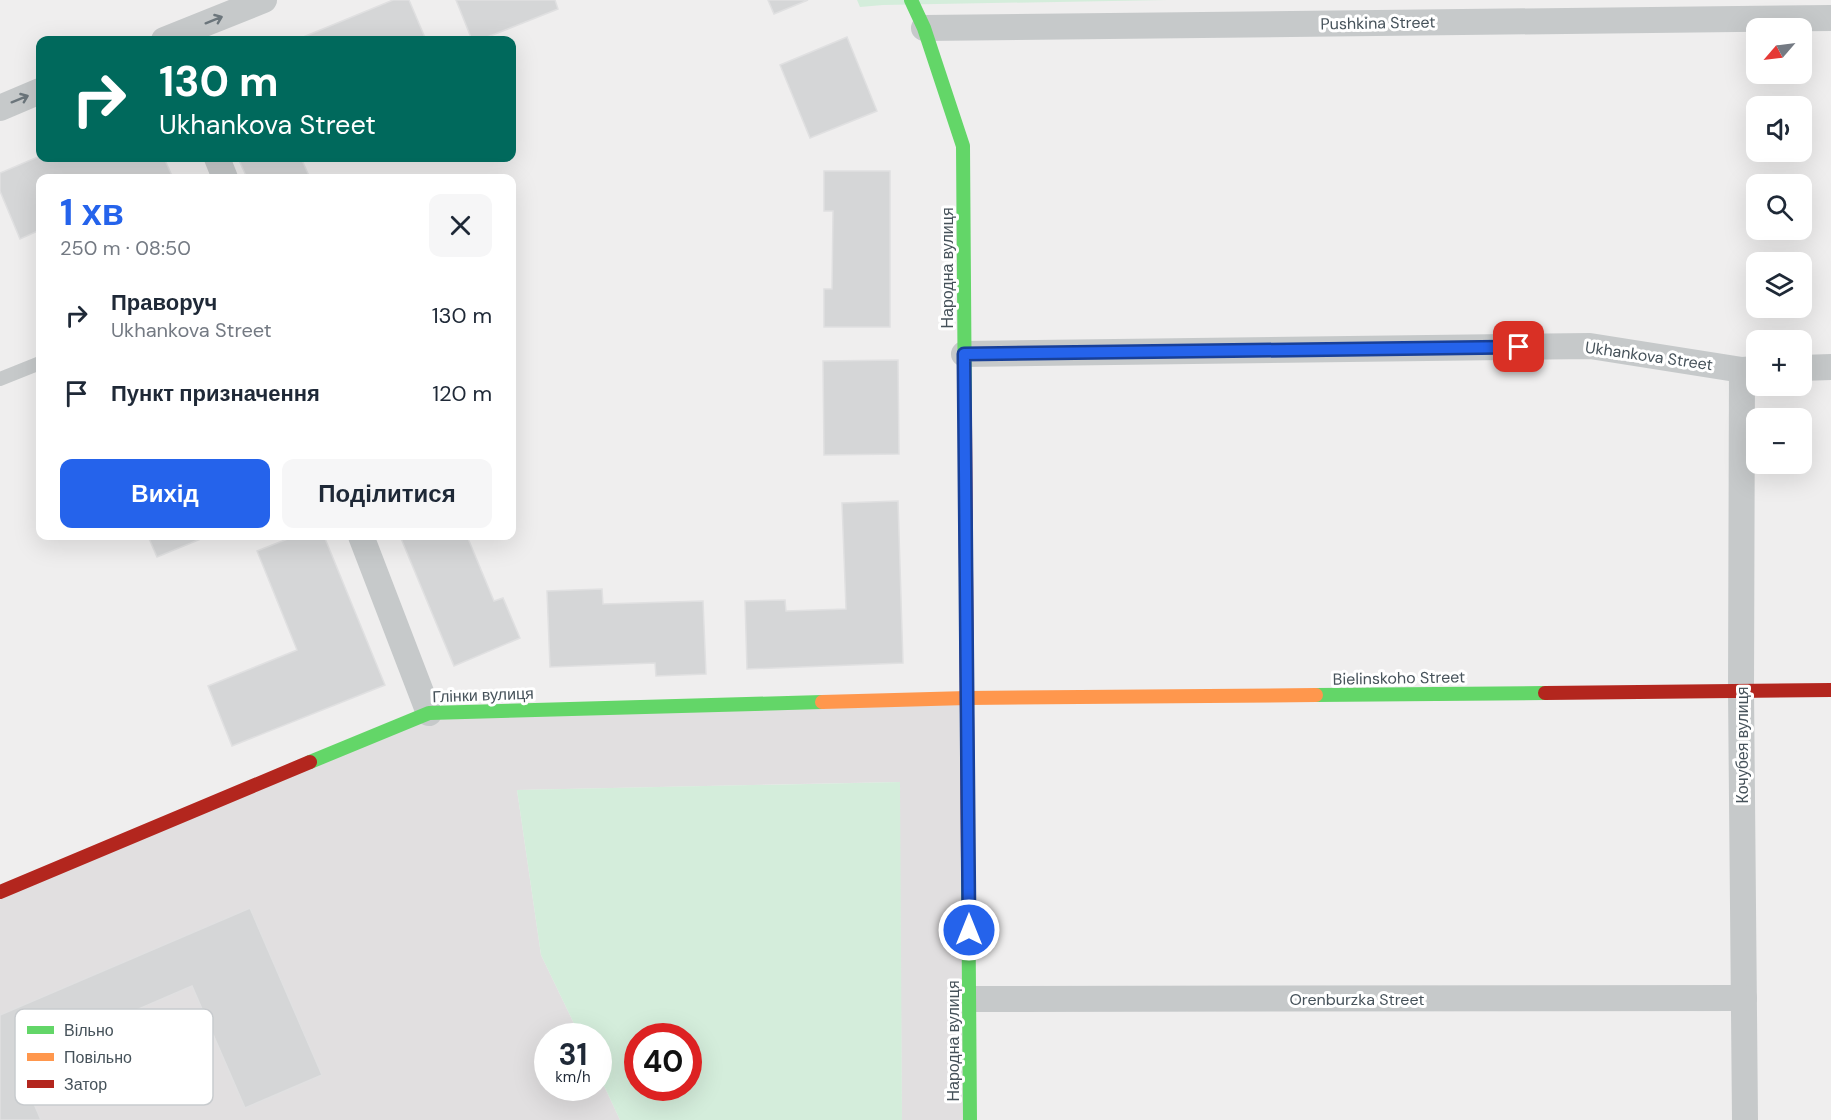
<!DOCTYPE html>
<html lang="uk">
<meta charset="utf-8">
<style>
:root{--surface:#fff;--page:#f6f6f7;--text:#1f2937;--muted:#747a83;--accent:#2563eb}
body{margin:0;font-family:"DM Sans",sans-serif;background:var(--page);color:var(--text);height:100vh;display:flex;flex-direction:column;font-size:22px;white-space:nowrap}
*{box-sizing:border-box;margin:0}
p{font-size:20px;color:var(--muted)}
.icon{flex:none;width:33px;height:33px;fill:none;stroke:currentColor;stroke-width:2;stroke-linecap:round;stroke-linejoin:round}
.map{position:relative;flex:1;overflow:hidden}
.details{position:absolute;left:36px;top:174px;width:480px;height:366px;display:flex;flex-direction:column;background:var(--surface);border-radius:12px;box-shadow:0 6px 24px #0002}
.details>*{flex:none}
.hud{position:absolute;left:36px;top:36px;width:480px;height:126px;border-radius:12px;box-shadow:0 6px 24px #0002;background:#00695c;color:#fff;overflow:hidden}
.needle{width:39px;rotate:242deg}
.fabs{position:absolute;left:1746px;top:18px;display:grid;gap:12px}
.fabs a{display:grid;place-items:center;width:66px;height:66px;border-radius:12px;background:var(--surface);box-shadow:0 6px 24px #0002;font-size:30px}
.speed{position:absolute;left:534px;top:1023px;display:flex;gap:12px;font-size:30px;font-weight:700;text-align:center}
.speed>*{display:grid;place-content:center;width:78px;height:78px;border-radius:50%;background:var(--surface);box-shadow:0 6px 24px #0002;line-height:1}
.speed small{font-size:15px;font-weight:400}
.speed .limit{border:9px solid #d22;background:#fff;color:#111}
.pin{position:absolute;display:grid;place-items:center;width:51px;height:51px;color:#fff;margin:-26px;border-radius:12px;box-shadow:0 3px 9px #0006}
.me{position:absolute;width:66px;margin:-33px;rotate:0deg;stroke-linejoin:round;filter:drop-shadow(0 0 4px #0008)}
.turn{display:flex;align-items:center;gap:21px;height:126px;padding:0 24px;font-size:27px}
.turn .icon{width:78px;height:78px;stroke-width:2.5}
.turn b{display:block;font-size:42px;line-height:51px}
.round{display:grid;place-items:center;flex:none;width:63px;height:63px;border-radius:12px;background:var(--page)}
.overview{display:flex;align-items:center;justify-content:space-between;height:102px;padding:0 24px}
h1{font-size:36px;font-weight:800;line-height:45px;color:var(--accent)}
.action{display:flex;gap:12px;margin-top:auto;padding:12px 24px}
.action a{flex:1;height:69px;border-radius:12px;background:var(--accent);color:#fff;font-size:24px;font-weight:800;line-height:69px;text-align:center}
.action a+a{background:var(--page);color:var(--text)}
ul{padding:0;list-style:none}
li{display:flex;align-items:center;gap:18px;height:78px;padding:0 24px}
li div{flex:1}
li b{display:block;font-size:22px}
li em{font-style:normal}
.map>svg:first-child{display:block}
.education{fill:#e1dfe0}
.green{fill:#d4eddb;fill-rule:evenodd}
.building{fill:#d5d6d7;stroke:#e0e0e1;stroke-width:1.5}
.lines{fill:none;stroke-linecap:round;stroke-linejoin:round}
.lane{stroke:#c6c9ca;stroke-width:14}
.street{stroke:#c6c9ca;stroke-width:26}
.fast{stroke:#63d668;stroke-width:14}
.slow{stroke:#ff974d;stroke-width:14}
.jam{stroke:#b3261e;stroke-width:14}
.oneway{stroke:#6c767c}
.route-casing{stroke:#184099;stroke-width:15}
.route{stroke:#2563eb;stroke-width:10}
.labels{text-anchor:middle;dominant-baseline:central;stroke-width:6;stroke-linejoin:round;paint-order:stroke}
.street-label{font-size:16px;fill:#46525a;stroke:#fff}
.key{fill:#fff;stroke:#c8cbce;stroke-width:1.5}
.key-label{font-size:16px;fill:#46525a}
</style>
<div class="map">
<svg width="1831" height="1120" viewBox="0 0 1831 1120">
<rect width="100%" height="100%" fill="#efeeee"/>
<!-- education -->
<polygon class="education" points="967,698 970,1120 902,1120 899,782 517,790 541,955 580,1036 548,1036 548,1088 598,1088 599,1075 620,1120 0,1120 0,892 429,713"/>
<!-- green -->
<g class="green">
<polygon points="857,0 1167,0 883,5 860,7"/>
<path d="M 900,782 L 902,1120 L 620,1120 L 599,1075 L 598,1036 L 580,1036 L 541,955 L 517,790 ZM 638,1036 L 688,1036 L 688,1088 L 638,1088 Z"/>
</g>
<!-- building -->
<g class="building">
<polygon points="393,0 409,0 426,40 296,40"/>
<polygon points="456,0 555,0 558,9 480,40 472,40"/>
<polygon points="768,0 808,0 774,14"/>
<polygon points="847,37 877,111 810,138 780,65"/>
<polygon points="40,156 164,158 173,178 40,178 40,230 20,239 0,191 0,173"/>
<polygon points="238,158 301,158 310,178 247,178"/>
<polygon points="824,171 890,171 890,327 824,327 824,289 832,289 833,211 824,211"/>
<polygon points="898,360 899,454 824,455 823,361"/>
<polygon points="898,501 903,663 747,669 745,601 785,600 786,611 846,609 842,503"/>
<polygon points="148,536 208,536 157,557"/>
<polygon points="295,536 324,536 385,685 232,746 208,686 297,650 257,551"/>
<polygon points="400,536 467,536 494,601 503,598 520,638 454,666"/>
<polygon points="602,589 603,604 703,601 706,674 656,676 655,663 550,667 547,591"/>
<polygon points="250,908 322,1075 245,1108 192,986 16,1062 41,1120 0,1120 0,1015"/>
</g>
<g class="lines">
<!-- lane -->
<polyline class="lane" points="0,379 40,363"/>
<!-- street -->
<g class="street">
<polyline points="924,28 1831,18"/>
<polyline points="164,40 264,0"/>
<polyline points="0,108 40,91"/>
<polyline points="217,158 225,178"/>
<polyline points="964,354 1590,346 1742,370 1756,369"/>
<polyline points="1802,368 1831,367"/>
<polyline points="1742,370 1741,691 1745,1120"/>
<polyline points="361,536 429,713"/>
<polyline points="969,999 1744,998"/>
</g>
<!-- fast -->
<g class="fast">
<polyline points="911,0 924,28 963,146 965,424"/>
<polyline points="1316,695 1545,693"/>
<polyline points="310,762 429,713 822,702"/>
<polyline points="968,859 970,1120"/>
</g>
<!-- slow -->
<polyline class="slow" points="822,702 967,698 1316,695"/>
<!-- jam -->
<g class="jam">
<polyline points="965,424 968,859"/>
<polyline points="1545,693 1831,690"/>
<polyline points="0,892 310,762"/>
</g>
</g>
<!-- one-way arrows -->
<defs><path id="oneway-shaft" d="M-6 0H5M1.5-3L5.5 0L1.5 3" fill="none" stroke-width="1.6" stroke-linecap="round" stroke-linejoin="round" transform="scale(1.5)"/></defs>
<g class="oneway">
<use href="#oneway-shaft" transform="translate(214 20) rotate(-22)"/>
<use href="#oneway-shaft" transform="translate(20 99) rotate(-22)"/>
</g>
<g class="lines">
<!-- route casing -->
<g class="route-casing">
<polyline id="route" points="969,930 964,354 1519,347"/>
</g>
<!-- route -->
<use href="#route" class="route"/>
</g>
<g class="labels">
<!-- street labels -->
<g class="street-label">
<text transform="translate(1378 23) rotate(-1)">Pushkina Street</text>
<text transform="translate(947 268) rotate(-90)">Народна вулиця</text>
<text transform="translate(1649 356) rotate(8)">Ukhankova Street</text>
<text transform="translate(1399 678) rotate(-1)">Bielinskoho Street</text>
<text transform="translate(483 695) rotate(-2)">Глінки вулиця</text>
<text transform="translate(1742 745) rotate(-90)">Кочубея вулиця</text>
<text x="1357" y="999">Orenburzka Street</text>
<text transform="translate(953 1041) rotate(-90)">Народна вулиця</text>
</g>
</g>
<!-- legend -->
<rect x="15" y="1009" width="198" height="96" rx="9" class="key"/>
<rect x="27" y="1026" width="27" height="8" fill="#63d668"/>
<rect x="27" y="1053" width="27" height="8" fill="#ff974d"/>
<rect x="27" y="1080" width="27" height="8" fill="#b3261e"/>
<g class="key-label">
<text x="64" y="1036">Вільно</text>
<text x="64" y="1063">Повільно</text>
<text x="64" y="1090">Затор</text>
</g>
</svg>
<div class="fabs">
<a><svg class="needle" viewBox="-14 -14 28 28"><path d="M0-13l5 13h-10z" fill="#e53935"/><path d="M0 13l5-13h-10z" fill="#747a83"/></svg></a>
<a><svg class="icon" aria-label="sound" viewBox="0 0 24 24"><path d="M4 9h4l5-4v14l-5-4H4zM17 9q2 3 0 6"/></svg></a>
<a><svg class="icon" aria-label="search" viewBox="0 0 24 24"><circle cx="10" cy="10" r="6"/><path d="M15 15l6 6"/></svg></a>
<a><svg class="icon" aria-label="layers" viewBox="0 0 24 24"><path d="M12 4l9 5-9 5-9-5zM3 14l9 5 9-5"/></svg></a>
<a>+</a>
<a>−</a>
</div>
<div class="speed"><div>31<small>km/h</small></div><div class="limit">40</div></div>
<div class="pin" style="left:1519px;top:347px;background:#d93025"><svg class="icon" aria-label="arrive" viewBox="0 0 24 24"><path d="M6 21V4h12l-3 4 3 4H6"/></svg></div>
<svg class="me" style="left:969px;top:930px" viewBox="-20 -20 40 40"><circle r="17" fill="#2563eb" stroke="#fff" stroke-width="3"/><path d="M0-11L8 9 0 5-8 9z" fill="#fff"/></svg>
<div class="hud">
<div class="turn"><svg class="icon" aria-label="right" viewBox="0 0 24 24"><path d="M7 20v-9h11M14 6l5 5-5 5"/></svg><div><b>130 m</b>Ukhankova Street</div></div>
</div>
<section class="details">
<div class="overview"><div><h1>1 хв</h1><p>250 m · 08:50</p></div><a class="round"><svg class="icon" aria-label="close" viewBox="0 0 24 24"><path d="M6 6l12 12M18 6L6 18"/></svg></a></div>
<ul>
<li><svg class="icon" aria-label="right" viewBox="0 0 24 24"><path d="M7 20v-9h11M14 6l5 5-5 5"/></svg><div><b>Праворуч</b><p>Ukhankova Street</p></div><em>130 m</em></li>
<li><svg class="icon" aria-label="arrive" viewBox="0 0 24 24"><path d="M6 21V4h12l-3 4 3 4H6"/></svg><div><b>Пункт призначення</b></div><em>120 m</em></li>
</ul>
<div class="action"><a>Вихід</a><a>Поділитися</a></div>
</section>
</div>
